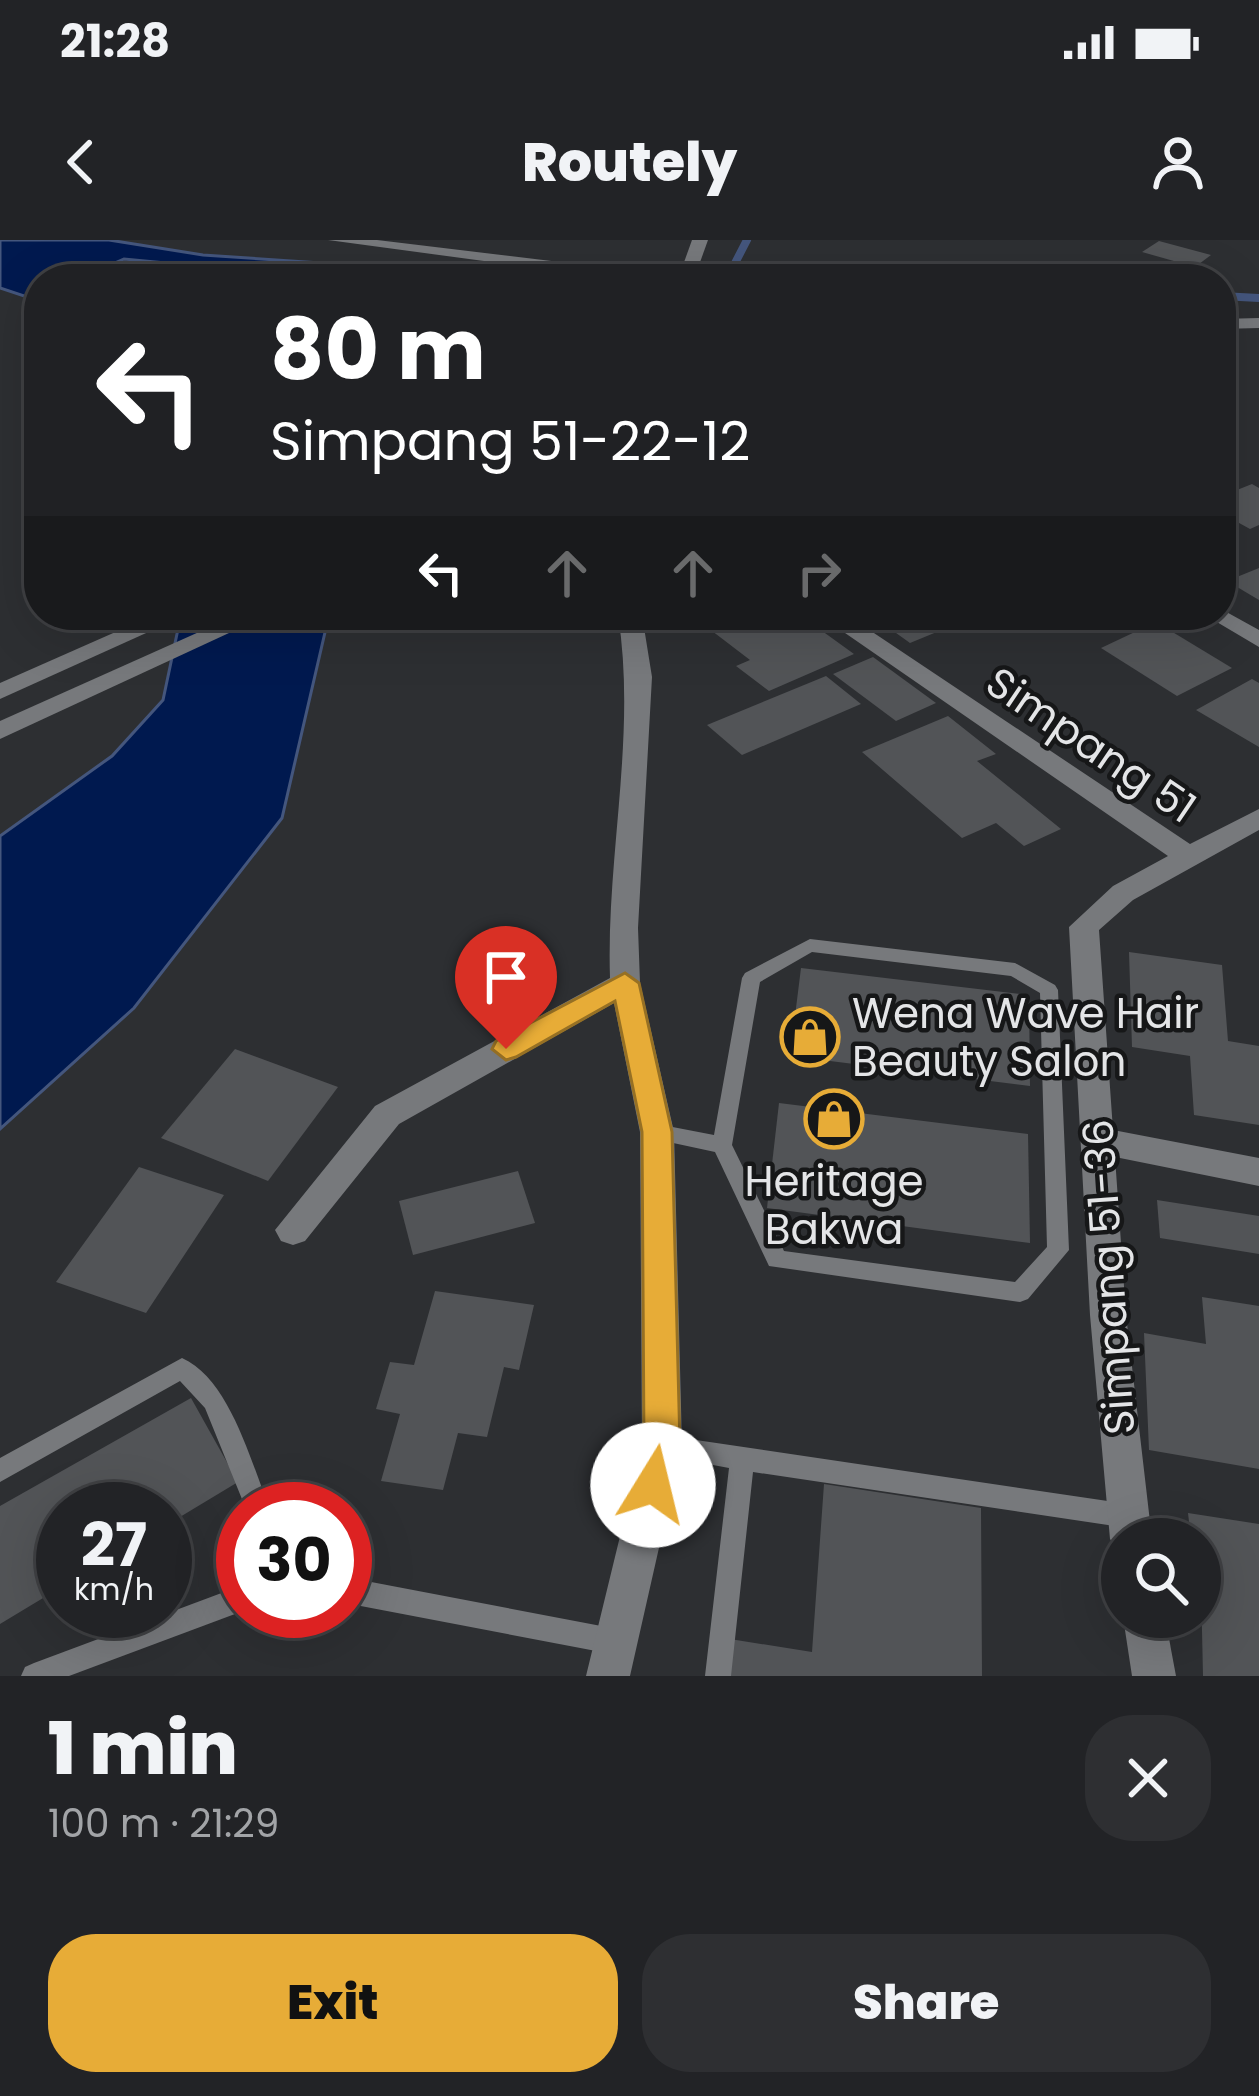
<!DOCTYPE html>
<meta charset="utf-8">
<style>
:root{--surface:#222326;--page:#2e2f32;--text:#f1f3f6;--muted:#a2a4a7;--line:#3f4043;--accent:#e7ac37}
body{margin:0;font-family:Poppins,sans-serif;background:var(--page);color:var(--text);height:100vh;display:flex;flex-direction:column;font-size:45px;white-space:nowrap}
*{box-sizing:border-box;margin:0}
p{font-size:39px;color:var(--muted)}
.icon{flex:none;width:66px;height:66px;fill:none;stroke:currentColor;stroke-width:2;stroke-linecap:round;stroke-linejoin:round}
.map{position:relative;height:1436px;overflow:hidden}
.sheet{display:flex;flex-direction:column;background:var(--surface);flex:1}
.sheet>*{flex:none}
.top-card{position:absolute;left:24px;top:24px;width:1212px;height:366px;border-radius:48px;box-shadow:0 12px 48px #0002,0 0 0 3px var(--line);background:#202124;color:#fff;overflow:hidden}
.buttons{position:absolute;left:1101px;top:1278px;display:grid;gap:24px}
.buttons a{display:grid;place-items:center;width:120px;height:120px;border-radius:50%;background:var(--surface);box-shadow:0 12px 48px #0002,0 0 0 3px var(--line);font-size:60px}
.speed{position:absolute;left:36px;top:1242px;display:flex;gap:24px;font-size:60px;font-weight:700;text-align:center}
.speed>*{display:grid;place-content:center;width:156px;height:156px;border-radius:50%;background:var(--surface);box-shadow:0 12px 48px #0002,0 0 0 3px var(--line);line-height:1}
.speed small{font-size:30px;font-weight:400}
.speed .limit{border:18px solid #d22;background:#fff;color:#111}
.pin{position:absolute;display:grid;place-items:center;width:102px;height:102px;color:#fff;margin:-123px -51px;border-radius:50% 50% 50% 0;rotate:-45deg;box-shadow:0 0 12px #0007}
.pin .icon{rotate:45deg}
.me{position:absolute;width:132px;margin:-66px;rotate:9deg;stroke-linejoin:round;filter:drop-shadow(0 0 9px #0008)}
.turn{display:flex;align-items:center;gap:42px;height:252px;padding:0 48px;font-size:54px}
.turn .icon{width:156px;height:156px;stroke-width:2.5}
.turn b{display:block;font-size:84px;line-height:102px}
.lanes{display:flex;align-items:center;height:114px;padding:0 48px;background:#0003;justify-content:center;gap:60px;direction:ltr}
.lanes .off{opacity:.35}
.round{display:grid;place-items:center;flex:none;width:126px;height:126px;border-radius:48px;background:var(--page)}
.headline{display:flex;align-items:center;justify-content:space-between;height:204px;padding:0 48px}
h1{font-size:72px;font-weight:800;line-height:90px}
.primary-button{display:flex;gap:24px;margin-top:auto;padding:24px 48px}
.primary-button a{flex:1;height:138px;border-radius:48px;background:var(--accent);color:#111;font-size:48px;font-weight:800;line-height:138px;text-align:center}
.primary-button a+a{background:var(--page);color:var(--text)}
.status{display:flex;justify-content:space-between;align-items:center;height:84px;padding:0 60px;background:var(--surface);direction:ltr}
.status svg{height:33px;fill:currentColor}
header{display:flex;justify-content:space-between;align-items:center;height:156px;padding:0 48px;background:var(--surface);font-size:54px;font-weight:800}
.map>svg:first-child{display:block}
.water{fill:#00194f;stroke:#44567d;stroke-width:3}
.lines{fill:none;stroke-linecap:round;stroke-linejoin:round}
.stream{stroke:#44567d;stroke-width:8}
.building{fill:#525457}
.lane{fill:#77797c;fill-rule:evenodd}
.street{fill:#77797c;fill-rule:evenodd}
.secondary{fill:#77797c;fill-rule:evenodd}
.route{fill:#e7ac37;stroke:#967024;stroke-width:3}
.labels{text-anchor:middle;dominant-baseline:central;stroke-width:9;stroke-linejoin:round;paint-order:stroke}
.street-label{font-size:42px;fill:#e4e5e7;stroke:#161718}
.poi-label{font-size:42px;fill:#e4e5e7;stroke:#161718;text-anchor:start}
</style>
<div class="status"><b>21:28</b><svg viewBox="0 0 49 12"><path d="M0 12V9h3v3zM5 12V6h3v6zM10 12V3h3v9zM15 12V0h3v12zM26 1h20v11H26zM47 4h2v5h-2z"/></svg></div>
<header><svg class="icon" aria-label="back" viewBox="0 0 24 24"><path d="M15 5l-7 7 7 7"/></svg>Routely<svg class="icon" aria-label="person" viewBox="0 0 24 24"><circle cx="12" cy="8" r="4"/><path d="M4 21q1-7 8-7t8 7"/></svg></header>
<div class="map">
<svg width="1259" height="1436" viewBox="0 0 1259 1436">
<rect width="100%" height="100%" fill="#2d2f32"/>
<!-- water -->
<g class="water">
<polygon points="0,0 109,0 203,15 560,39 333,39 124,19 108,26 137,39 39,39 39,61 0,48"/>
<polygon points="181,375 329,375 282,578 134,768 0,889 0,596 112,516 163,460"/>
</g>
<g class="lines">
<!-- stream -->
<g class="stream">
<polyline points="720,32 733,27 747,0"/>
<polyline points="1221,56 1259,58"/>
</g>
</g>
<!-- building -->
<g class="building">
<polygon points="1159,1 1211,15 1195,27 1142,12"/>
<polygon points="1221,241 1237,250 1252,244 1259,248 1259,285 1250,289 1221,273"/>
<polygon points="1259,328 1259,360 1227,341"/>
<polygon points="715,375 800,375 854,414 769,451 736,426 750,420 699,381"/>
<polygon points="871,375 949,375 933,382 944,389 910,403"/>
<polygon points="1156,382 1232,428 1177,456 1101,408"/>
<polygon points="873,417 936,463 896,481 833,434"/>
<polygon points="826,436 861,464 742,515 707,485"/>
<polygon points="1252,439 1259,443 1259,507 1196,470"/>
<polygon points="948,476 996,514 977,521 1061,589 1024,606 996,583 962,598 862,512"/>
<polygon points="1129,712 1222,725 1228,801 1259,806 1259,885 1194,875 1190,816 1132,807"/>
<polygon points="801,728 1029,755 1030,846 790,816"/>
<polygon points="235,809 338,847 268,941 161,898"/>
<polygon points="779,863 1028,894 1030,1003 767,968"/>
<polygon points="139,927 224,955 146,1073 56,1042"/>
<polygon points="518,931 535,983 413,1015 399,961"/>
<polygon points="1157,960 1259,976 1259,1014 1160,998"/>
<polygon points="435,1051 534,1065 519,1130 504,1127 487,1197 458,1193 443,1250 381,1241 400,1174 376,1169 390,1122 414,1125"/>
<polygon points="1202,1057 1259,1066 1259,1229 1149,1210 1144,1093 1206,1104"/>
<polygon points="191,1158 238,1242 165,1286 165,1269 63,1269 63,1346 0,1384 0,1266"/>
<polygon points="824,1244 981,1268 982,1436 726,1436 730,1399 812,1412"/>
<polygon points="1188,1273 1259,1284 1259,1436 1203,1436 1200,1299 1191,1299"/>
</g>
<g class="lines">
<!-- lane -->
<g class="lane">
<path d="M 810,699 L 1015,723 L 1055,745 L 1058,750 L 1069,1010 L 1028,1059 L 1020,1062 L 769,1026 L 715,912 L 650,898 L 647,892 L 650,886 L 657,884 L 714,895 L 742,738 L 745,733 ZM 812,712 L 1011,736 L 1040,753 L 1047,1007 L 1015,1042 L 784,1011 L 732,905 L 760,742 Z"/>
<path d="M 182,1118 C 230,1139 251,1223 270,1269 L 246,1269 L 205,1168 L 180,1141 L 0,1242 L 0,1218 Z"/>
<polygon points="662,1195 1128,1264 1137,1268 1140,1276 1137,1284 1128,1288 753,1232 731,1436 705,1436 729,1228 654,1214 650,1206 654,1198"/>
<polygon points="345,1337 617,1389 626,1393 630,1402 626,1411 617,1415 345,1363"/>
<polygon points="243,1345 243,1371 69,1436 21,1436 25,1427 34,1423"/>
</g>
<!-- street -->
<g class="street">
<polygon points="328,0 377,0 659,34 667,39 617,39"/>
<polygon points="1221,369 1259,390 1259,407 1205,375 1221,375"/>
<path d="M 618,375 L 642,375 L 652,437 L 638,688 L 640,743 L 674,892 L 682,1206 L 630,1436 L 586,1436 L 642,1206 L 640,892 L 614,763 L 399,884 L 305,1001 L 293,1005 L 281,1001 L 275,990 L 375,866 L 610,738 C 606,616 637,495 618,375 Z"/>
<polygon points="819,375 847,375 1190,604 1259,569 1259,590 1133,660 1099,690 1113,890 1259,918 1259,946 1115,917 1126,1075 1152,1299 1122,1299 1122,1316 1110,1299 1090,1075 1069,687 1113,646 1168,616"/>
<polygon points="1123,1377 1165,1377 1176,1436 1132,1436"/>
</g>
<!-- secondary -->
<g class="secondary">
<polygon points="692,0 708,0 694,39 678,39"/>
<polygon points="1259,78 1259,88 1221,89 1221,79"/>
<polygon points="154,375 186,375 0,459 0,443"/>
<polygon points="237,375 268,375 0,499 0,481"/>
</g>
</g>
<!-- route -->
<polygon class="route" points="625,733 639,743 672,892 680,1206 666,1257 653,1263 640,1257 635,1245 644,1206 642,892 615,761 516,817 506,820 492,809 496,801"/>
<!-- icons -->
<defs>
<g id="shop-ring" transform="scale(3)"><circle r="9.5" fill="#161718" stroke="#e7ac37" stroke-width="1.5"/><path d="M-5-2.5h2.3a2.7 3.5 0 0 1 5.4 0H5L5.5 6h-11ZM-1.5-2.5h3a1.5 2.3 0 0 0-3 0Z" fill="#e7ac37"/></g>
</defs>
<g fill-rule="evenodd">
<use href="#shop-ring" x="810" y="797"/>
<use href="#shop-ring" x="834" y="879"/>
</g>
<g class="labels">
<!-- street labels -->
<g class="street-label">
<text transform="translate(1091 505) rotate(34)">Simpang 51</text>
<text transform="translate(1109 1037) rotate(-94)">Simpang 51-36</text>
</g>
<!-- poi labels -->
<g class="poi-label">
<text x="852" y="773">Wena Wave Hair<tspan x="852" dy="48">Beauty Salon</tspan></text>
<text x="834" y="941" text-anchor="middle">Heritage<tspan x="834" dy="48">Bakwa</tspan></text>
</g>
</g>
</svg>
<div class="buttons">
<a><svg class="icon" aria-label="search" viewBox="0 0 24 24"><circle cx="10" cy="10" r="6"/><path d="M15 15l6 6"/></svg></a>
</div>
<div class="speed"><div>27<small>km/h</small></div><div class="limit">30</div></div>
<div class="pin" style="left:506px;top:809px;background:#d93025"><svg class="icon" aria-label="arrive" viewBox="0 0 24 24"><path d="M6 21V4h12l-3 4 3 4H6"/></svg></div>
<svg class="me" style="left:653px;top:1245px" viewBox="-20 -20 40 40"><circle r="19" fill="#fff"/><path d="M0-13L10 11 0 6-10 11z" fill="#e7ac37"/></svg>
<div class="top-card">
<div class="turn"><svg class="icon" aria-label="left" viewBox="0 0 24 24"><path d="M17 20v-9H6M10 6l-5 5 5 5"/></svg><div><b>80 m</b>Simpang 51-22-12</div></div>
<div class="lanes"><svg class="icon" aria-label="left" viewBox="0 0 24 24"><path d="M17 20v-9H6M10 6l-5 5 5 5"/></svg><svg class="icon off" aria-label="ahead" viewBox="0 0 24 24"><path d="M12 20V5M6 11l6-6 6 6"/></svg><svg class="icon off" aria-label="ahead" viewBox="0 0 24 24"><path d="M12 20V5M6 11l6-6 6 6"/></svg><svg class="icon off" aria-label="right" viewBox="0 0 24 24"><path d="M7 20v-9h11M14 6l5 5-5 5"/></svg></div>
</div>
</div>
<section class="sheet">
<div class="headline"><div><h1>1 min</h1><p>100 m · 21:29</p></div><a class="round"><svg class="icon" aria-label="close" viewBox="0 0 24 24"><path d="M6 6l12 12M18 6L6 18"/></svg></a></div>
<div class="primary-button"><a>Exit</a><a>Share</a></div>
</section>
